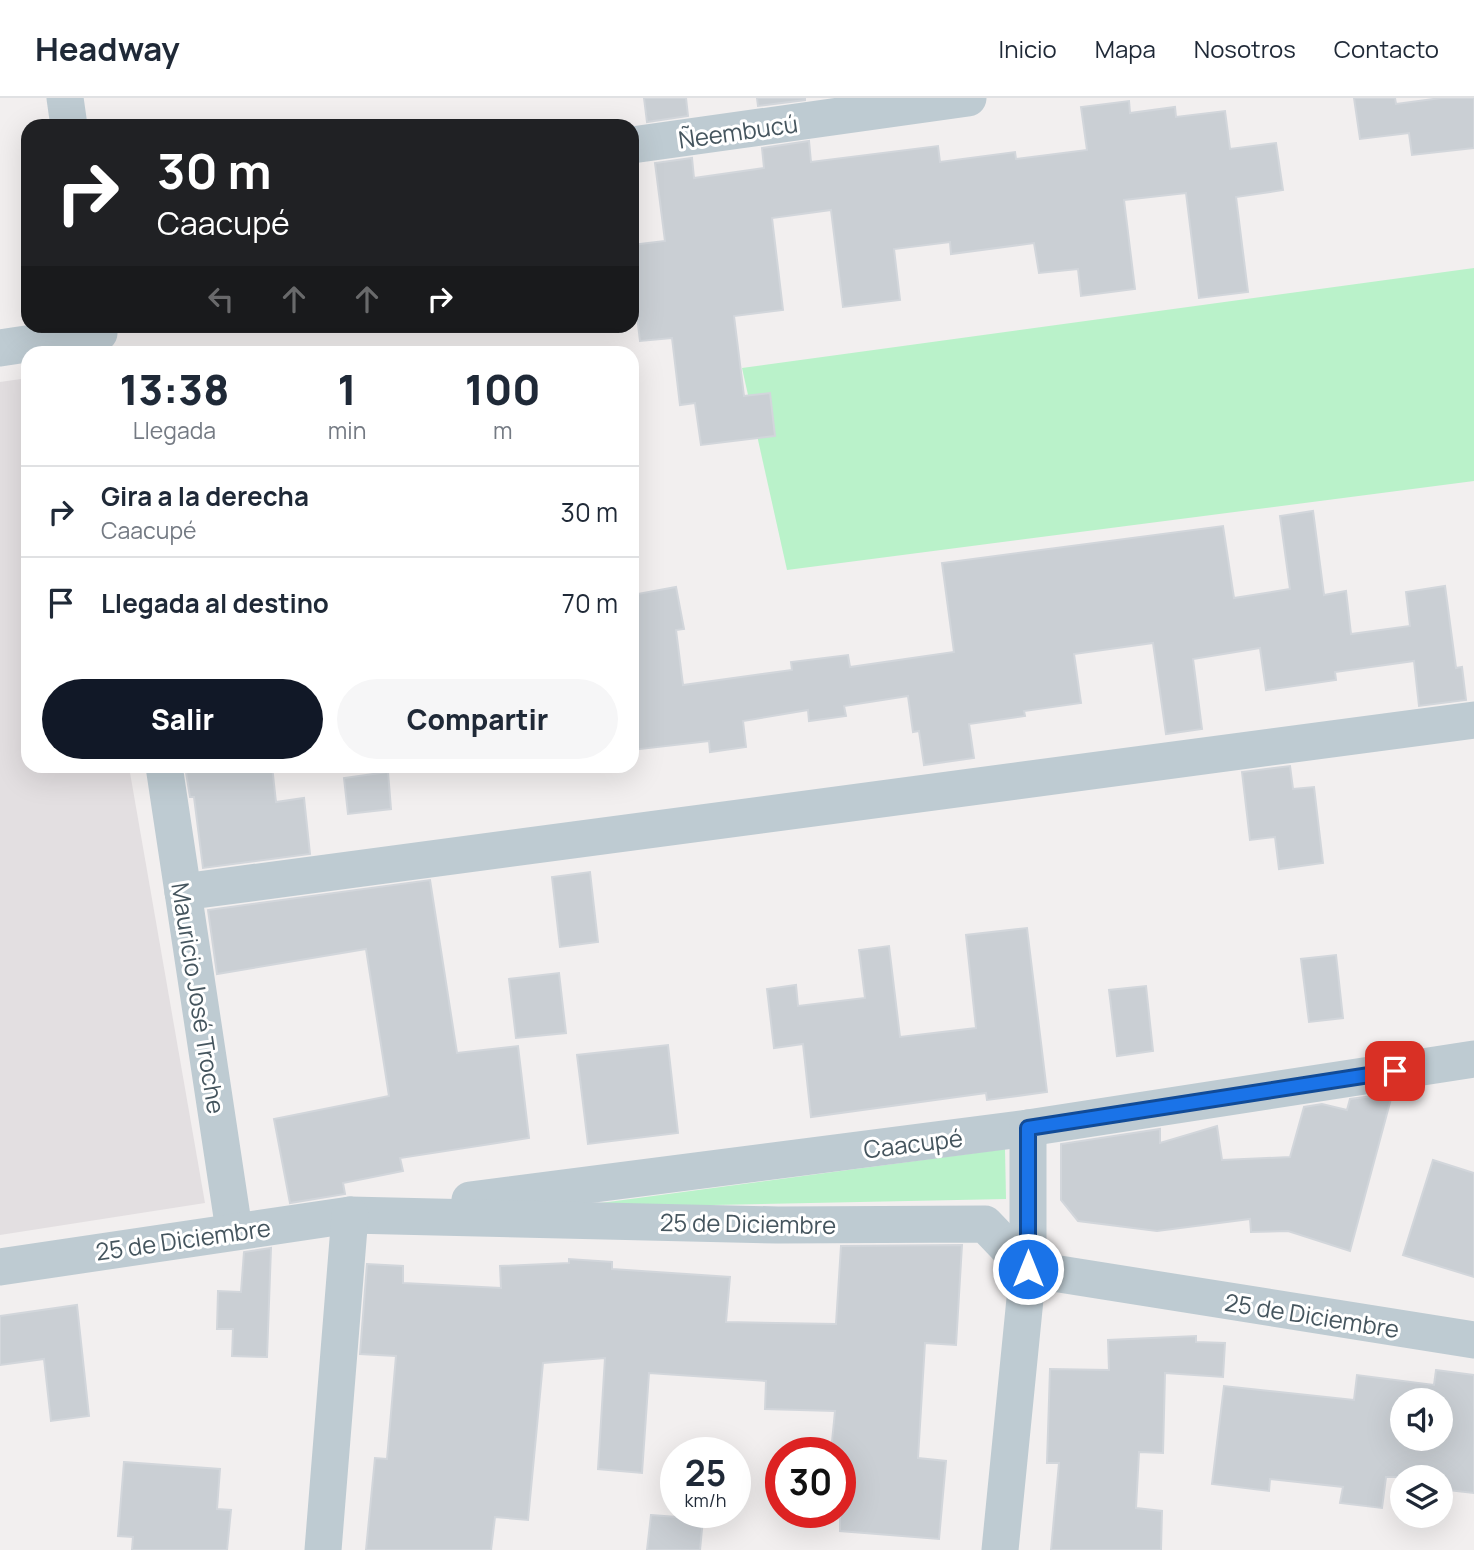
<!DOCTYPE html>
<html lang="es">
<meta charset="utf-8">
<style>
:root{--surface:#fff;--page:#f6f6f7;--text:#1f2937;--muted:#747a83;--line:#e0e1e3;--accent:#111827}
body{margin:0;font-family:Manrope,sans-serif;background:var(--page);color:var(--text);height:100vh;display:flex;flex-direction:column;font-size:26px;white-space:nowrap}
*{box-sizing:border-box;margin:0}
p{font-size:23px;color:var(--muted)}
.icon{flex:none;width:38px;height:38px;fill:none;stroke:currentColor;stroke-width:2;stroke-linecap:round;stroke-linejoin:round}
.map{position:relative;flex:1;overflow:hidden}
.drawer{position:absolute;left:21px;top:248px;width:618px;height:427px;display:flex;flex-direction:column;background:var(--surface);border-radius:21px;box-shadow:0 7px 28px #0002}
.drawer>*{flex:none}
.hud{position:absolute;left:21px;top:21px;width:618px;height:214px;border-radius:21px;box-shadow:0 7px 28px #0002;background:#202124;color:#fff;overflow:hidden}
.buttons{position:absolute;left:1390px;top:1290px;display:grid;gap:14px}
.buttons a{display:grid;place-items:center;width:63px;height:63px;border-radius:50%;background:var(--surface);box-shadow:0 7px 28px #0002;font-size:35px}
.speed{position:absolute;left:660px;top:1339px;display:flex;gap:14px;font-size:35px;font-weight:700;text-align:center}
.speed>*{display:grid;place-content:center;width:91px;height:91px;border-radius:50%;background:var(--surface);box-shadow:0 7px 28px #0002;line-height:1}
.speed small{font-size:18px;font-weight:400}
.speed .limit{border:10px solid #d22;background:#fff;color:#111}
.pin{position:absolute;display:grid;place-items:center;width:60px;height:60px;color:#fff;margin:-30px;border-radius:14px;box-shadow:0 4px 10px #0006}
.me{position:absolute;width:77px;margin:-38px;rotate:0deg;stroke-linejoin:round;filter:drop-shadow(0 0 5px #0008)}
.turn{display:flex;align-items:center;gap:24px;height:147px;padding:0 21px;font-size:32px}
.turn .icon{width:91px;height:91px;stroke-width:2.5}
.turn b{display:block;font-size:49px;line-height:60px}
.lanes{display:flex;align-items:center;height:66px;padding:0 21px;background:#0003;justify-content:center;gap:35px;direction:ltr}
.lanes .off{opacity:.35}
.eta{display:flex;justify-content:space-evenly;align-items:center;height:119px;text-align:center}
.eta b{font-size:42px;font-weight:800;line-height:49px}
.action{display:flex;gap:14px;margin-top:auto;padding:14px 21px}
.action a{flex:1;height:80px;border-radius:42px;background:var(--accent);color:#fff;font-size:28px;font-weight:800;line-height:80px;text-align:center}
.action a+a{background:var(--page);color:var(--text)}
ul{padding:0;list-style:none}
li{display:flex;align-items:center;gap:21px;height:91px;padding:0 21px;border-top:2px solid var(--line)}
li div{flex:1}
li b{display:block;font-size:26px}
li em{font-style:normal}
header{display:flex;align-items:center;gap:42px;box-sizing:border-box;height:98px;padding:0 35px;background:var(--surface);border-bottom:2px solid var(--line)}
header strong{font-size:33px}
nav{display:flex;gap:38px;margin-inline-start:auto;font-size:24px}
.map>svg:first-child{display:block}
.education{fill:#e3dfe1}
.green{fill:#baf2ca}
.building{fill:#cacfd4;stroke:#d2d6db;stroke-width:2;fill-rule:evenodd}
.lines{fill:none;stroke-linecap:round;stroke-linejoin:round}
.minor{stroke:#becbd2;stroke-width:37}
.route-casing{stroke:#114b97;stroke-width:18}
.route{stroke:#1a73e8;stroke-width:12}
.labels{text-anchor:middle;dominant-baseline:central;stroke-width:6;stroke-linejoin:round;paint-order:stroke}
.street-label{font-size:24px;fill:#45555e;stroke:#fff}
</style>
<header>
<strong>Headway</strong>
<nav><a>Inicio</a><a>Mapa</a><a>Nosotros</a><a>Contacto</a></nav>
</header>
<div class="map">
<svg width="1474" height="1452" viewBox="0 0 1474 1452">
<rect width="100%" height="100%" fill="#f2efef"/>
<!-- education -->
<polygon class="education" points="28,280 28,668 129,669 205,1105 0,1137 0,284"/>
<!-- green -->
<g class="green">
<polygon points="1474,170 1474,383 787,472 742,270"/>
<polygon points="1005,1051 1006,1101 563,1110"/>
</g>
<!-- building -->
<g class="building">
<polygon points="644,0 686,0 688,18 647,24"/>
<polygon points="757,0 805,0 805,2 758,8"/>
<polygon points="1354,0 1395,0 1396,6 1441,0 1474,0 1474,50 1412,57 1409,35 1360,41"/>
<polygon points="1129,3 1130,15 1175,9 1176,19 1225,13 1230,51 1276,45 1283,92 1236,99 1248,194 1199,200 1186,95 1124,102 1135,191 1081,198 1078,171 1039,175 1034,145 951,156 950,144 894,151 900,202 843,209 831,112 772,120 783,212 734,218 744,298 770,295 775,338 701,347 695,305 680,307 672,240 640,243 632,177 632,147 665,143 655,65 692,60 694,80 764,70 762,50 809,43 811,64 938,48 940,64 1015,54 1016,61 1087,52 1081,9"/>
<polygon points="1313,413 1324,497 1346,493 1351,536 1410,528 1406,494 1445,488 1456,570 1462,569 1466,602 1419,608 1414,563 1335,574 1336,582 1266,592 1260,550 1193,561 1202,631 1166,636 1153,545 1074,556 1081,605 1024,613 1025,618 969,626 974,660 924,667 919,633 913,634 908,598 844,608 846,618 809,623 808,612 743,623 746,649 710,654 709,643 632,652 632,497 676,489 684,531 676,532 683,587 792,572 791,564 848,557 850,569 954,554 942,465 1223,428 1234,500 1290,491 1280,418"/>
<polygon points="185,668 272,668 276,704 304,700 310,756 203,770 194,699 190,699"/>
<polygon points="1290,668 1293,691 1314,689 1323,765 1279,771 1275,739 1250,742 1242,674"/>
<polygon points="388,674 391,711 348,716 344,680"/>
<polygon points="590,774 598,844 560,849 552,779"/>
<polygon points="430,782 457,955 518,948 529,1040 400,1060 403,1073 343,1085 345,1096 290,1105 274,1021 389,998 366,851 217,876 208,812"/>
<polygon points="1027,830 1047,994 987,1002 986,995 811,1019 803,946 774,950 767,891 796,887 798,908 865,900 859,852 889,848 900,939 976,930 966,837"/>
<polygon points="1336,857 1343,920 1309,924 1301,861"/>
<polygon points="559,875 566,935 516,940 509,881"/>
<polygon points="1146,888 1153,953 1117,958 1109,892"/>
<polygon points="668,947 678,1035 588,1046 577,957"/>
<polygon points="1388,996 1392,997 1350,1153 1288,1133 1251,1134 1250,1121 1157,1133 1078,1123 1061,1102 1061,1046 1160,1031 1160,1045 1217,1028 1222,1062 1290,1059 1304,1009 1322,1006 1347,1012 1350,1001"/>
<polygon points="1433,1062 1474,1075 1474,1179 1403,1157"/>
<polygon points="962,1147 956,1247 925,1245 918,1360 946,1363 939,1441 840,1433 840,1354 831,1354 835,1313 765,1311 766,1283 649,1275 642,1375 598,1371 605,1260 543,1265 528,1422 495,1419 491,1452 366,1452 375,1360 387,1361 396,1258 360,1256 367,1166 403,1168 403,1185 501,1190 500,1168 569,1165 569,1161 612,1164 612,1171 730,1179 726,1224 836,1226 841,1148"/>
<polygon points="271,1150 267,1259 232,1258 233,1231 217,1231 218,1193 241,1194 244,1154"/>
<polygon points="77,1207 89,1318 51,1323 44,1261 0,1267 0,1218"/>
<polygon points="1196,1238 1196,1244 1225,1245 1223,1279 1165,1275 1163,1355 1139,1354 1136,1410 1162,1413 1161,1452 1051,1452 1059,1365 1047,1365 1050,1271 1109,1272 1108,1242"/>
<path d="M 1436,1272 L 1474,1277 L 1474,1395 L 1440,1391 L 1440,1379 L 1386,1379 L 1382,1410 L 1340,1405 L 1343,1389 L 1270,1381 L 1269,1393 L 1212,1386 L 1224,1288 L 1354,1302 L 1357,1277 L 1434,1287 ZM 1402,1302 L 1440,1302 L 1440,1340 L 1402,1340 Z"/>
<polygon points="124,1364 220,1371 217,1411 231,1412 227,1452 132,1452 133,1439 118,1438"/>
<polygon points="651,1417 703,1421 700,1452 647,1452"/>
</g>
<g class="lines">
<!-- minor -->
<g class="minor">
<polyline points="65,0 69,28"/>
<polyline points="632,47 968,0"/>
<polyline points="0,250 99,235"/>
<polyline points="164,668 234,1132"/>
<polyline points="183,794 1474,622"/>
<polyline points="470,1102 1028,1030 1474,961"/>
<polyline points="0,1169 350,1117 778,1127 985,1126 1028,1171 1474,1242"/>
<polyline points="323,1452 350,1117"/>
<polyline points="1000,1452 1028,1171 1028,1030"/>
</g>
</g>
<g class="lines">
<!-- route casing -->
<g class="route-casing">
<polyline id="route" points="1028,1171 1028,1030 1395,973"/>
</g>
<!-- route -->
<use href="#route" class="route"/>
</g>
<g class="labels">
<!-- street labels -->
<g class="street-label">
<text transform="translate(738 33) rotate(-8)">Ñeembucú</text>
<text transform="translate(199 900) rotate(81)">Mauricio José Troche</text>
<text transform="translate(913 1045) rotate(-7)">Caacupé</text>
<text transform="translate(748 1125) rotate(1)">25 de Diciembre</text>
<text transform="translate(183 1141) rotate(-8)">25 de Diciembre</text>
<text transform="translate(1312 1217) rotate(9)">25 de Diciembre</text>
</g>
</g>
</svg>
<div class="buttons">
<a><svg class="icon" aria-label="sound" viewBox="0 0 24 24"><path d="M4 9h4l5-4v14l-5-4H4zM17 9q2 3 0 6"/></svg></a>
<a><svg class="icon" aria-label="layers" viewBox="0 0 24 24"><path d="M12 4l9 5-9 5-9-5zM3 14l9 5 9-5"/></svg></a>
</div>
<div class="speed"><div>25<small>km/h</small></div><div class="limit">30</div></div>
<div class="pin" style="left:1395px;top:973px;background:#d93025"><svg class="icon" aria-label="arrive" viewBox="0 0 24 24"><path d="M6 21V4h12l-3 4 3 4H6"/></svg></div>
<svg class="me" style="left:1028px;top:1171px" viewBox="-20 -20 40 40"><circle r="17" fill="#1a73e8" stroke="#fff" stroke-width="3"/><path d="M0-11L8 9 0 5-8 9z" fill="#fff"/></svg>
<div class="hud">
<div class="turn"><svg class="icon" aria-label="right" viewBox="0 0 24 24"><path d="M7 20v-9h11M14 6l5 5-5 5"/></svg><div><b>30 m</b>Caacupé</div></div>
<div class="lanes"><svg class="icon off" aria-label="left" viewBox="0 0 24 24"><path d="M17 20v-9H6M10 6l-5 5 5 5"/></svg><svg class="icon off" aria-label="ahead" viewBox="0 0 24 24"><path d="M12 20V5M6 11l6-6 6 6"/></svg><svg class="icon off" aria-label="ahead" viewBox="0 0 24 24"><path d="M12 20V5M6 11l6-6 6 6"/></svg><svg class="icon" aria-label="right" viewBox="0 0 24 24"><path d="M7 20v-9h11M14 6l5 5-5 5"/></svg></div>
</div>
<section class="drawer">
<div class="eta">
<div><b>13:38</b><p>Llegada</p></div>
<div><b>1</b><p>min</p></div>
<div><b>100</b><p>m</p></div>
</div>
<ul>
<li><svg class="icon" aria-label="right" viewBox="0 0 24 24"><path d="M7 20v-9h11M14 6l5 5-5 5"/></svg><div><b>Gira a la derecha</b><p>Caacupé</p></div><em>30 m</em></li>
<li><svg class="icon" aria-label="arrive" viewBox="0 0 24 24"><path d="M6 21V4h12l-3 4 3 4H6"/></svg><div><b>Llegada al destino</b></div><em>70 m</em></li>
</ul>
<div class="action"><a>Salir</a><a>Compartir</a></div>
</section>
</div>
